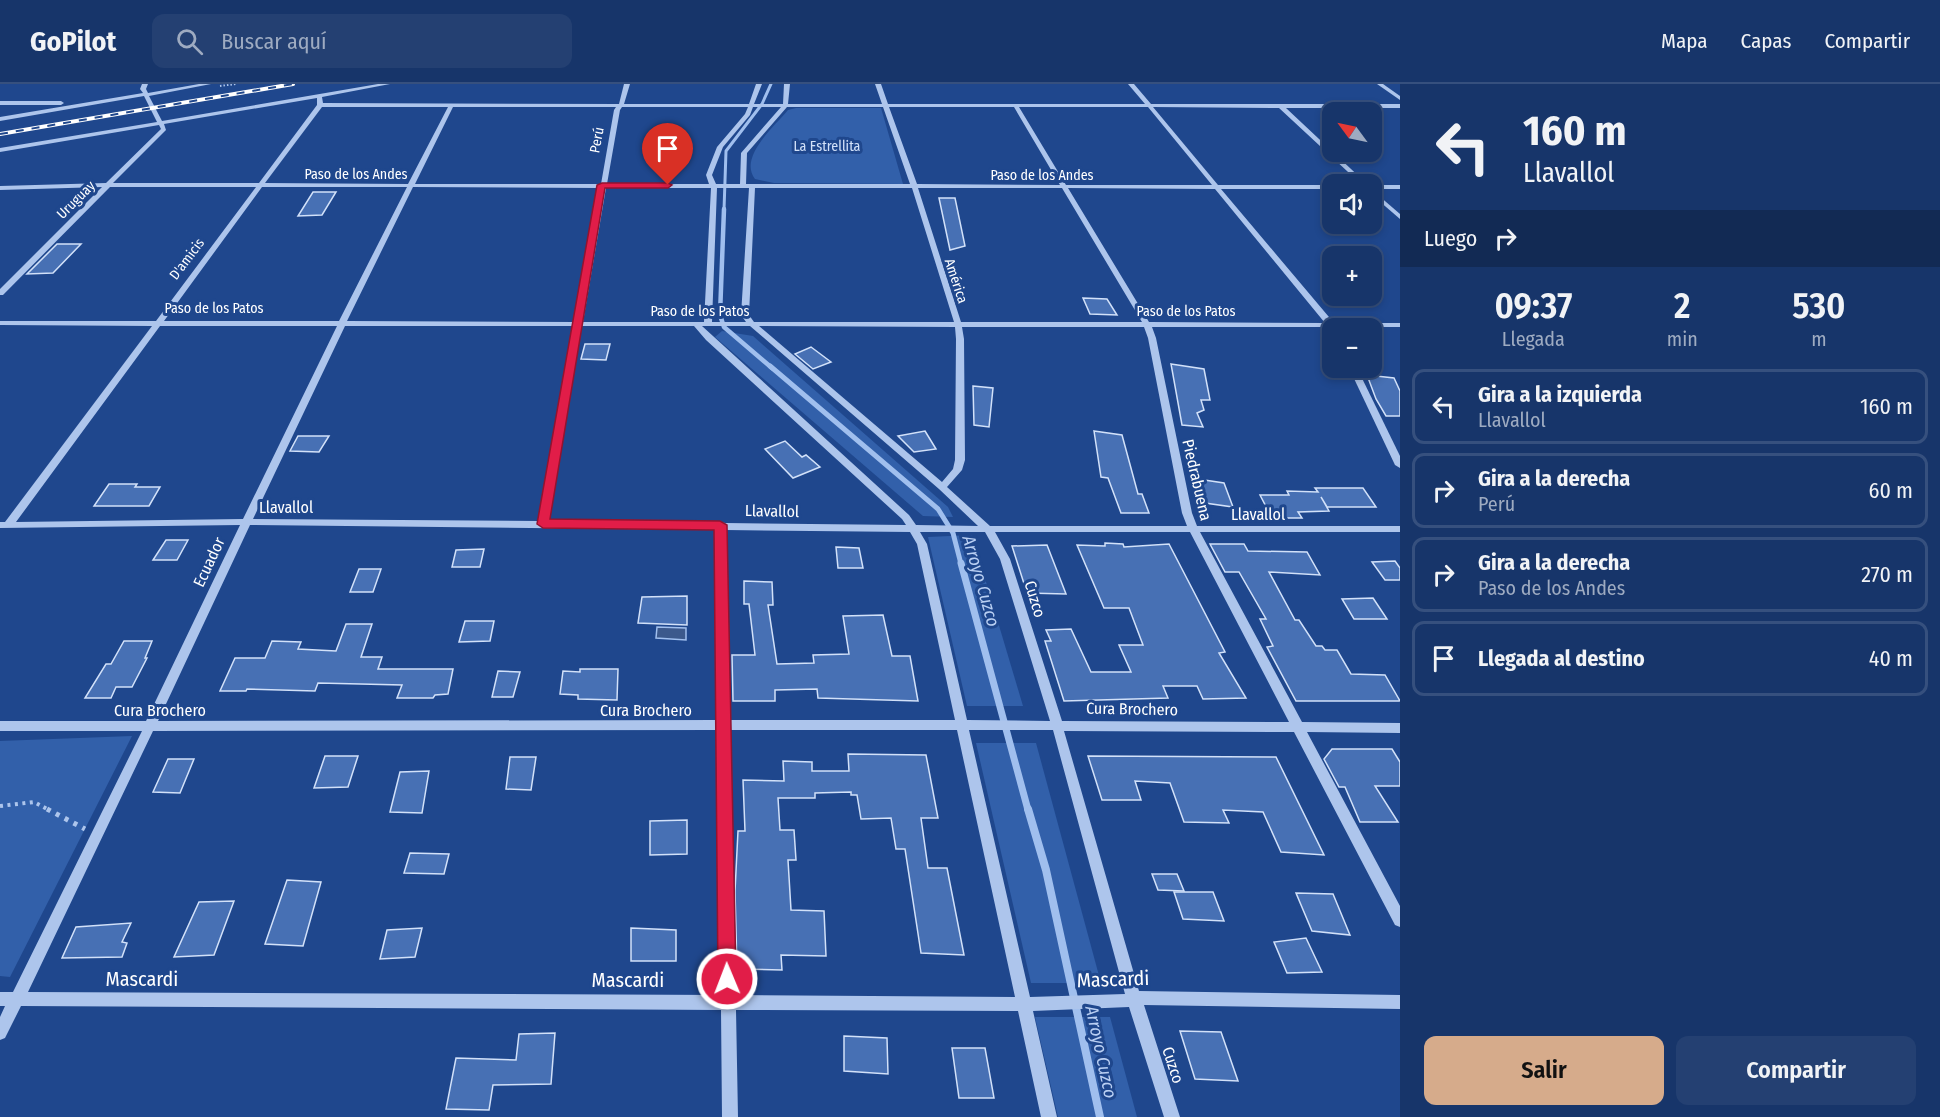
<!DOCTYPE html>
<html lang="es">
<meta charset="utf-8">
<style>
:root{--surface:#17356a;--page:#244072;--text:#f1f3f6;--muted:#9eabc1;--line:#36507e;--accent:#d6ab8b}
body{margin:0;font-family:"Fira Sans Condensed",sans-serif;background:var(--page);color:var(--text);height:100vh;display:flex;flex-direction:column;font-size:22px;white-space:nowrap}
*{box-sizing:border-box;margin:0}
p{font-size:20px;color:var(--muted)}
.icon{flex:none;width:33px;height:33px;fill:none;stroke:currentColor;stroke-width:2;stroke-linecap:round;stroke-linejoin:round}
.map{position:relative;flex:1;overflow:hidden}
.panel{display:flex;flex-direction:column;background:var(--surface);width:540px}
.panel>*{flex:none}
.banner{background:#17356a;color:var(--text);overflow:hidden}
.needle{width:39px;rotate:303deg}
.fabs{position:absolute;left:1322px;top:18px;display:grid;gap:12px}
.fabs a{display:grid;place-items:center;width:60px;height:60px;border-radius:12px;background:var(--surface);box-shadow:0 3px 9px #0003,0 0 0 2px var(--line);font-size:30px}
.pin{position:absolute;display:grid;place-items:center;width:51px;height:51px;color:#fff;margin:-62px -26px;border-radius:50% 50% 50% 0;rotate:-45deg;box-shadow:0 0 6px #0007}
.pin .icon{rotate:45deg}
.me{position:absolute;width:66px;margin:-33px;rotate:359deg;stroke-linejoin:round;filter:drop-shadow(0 0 4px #0008)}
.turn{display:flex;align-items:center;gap:21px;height:126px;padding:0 24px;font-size:27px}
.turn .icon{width:78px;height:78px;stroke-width:2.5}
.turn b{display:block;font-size:42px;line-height:51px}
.then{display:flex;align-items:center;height:57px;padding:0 24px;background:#0003;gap:12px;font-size:22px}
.eta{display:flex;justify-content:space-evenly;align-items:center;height:102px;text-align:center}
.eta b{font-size:36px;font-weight:600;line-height:42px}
.action{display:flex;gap:12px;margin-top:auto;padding:12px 24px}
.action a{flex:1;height:69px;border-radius:12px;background:var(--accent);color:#111;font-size:24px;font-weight:600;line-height:69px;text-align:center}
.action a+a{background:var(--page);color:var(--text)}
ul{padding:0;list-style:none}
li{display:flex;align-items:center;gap:18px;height:75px;margin:0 12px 9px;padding:0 12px;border:3px solid var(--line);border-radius:12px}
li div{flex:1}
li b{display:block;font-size:22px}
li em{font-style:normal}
header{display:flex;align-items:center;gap:36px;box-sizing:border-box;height:84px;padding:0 30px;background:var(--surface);border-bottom:2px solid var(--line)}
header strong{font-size:28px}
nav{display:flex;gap:33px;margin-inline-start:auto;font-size:21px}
.search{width:420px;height:54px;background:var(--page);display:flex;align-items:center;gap:15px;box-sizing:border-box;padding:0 21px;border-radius:12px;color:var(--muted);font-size:22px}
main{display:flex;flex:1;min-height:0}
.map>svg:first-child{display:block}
.green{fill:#3260aa}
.water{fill:#3c598c;stroke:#a0bfee;stroke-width:1.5}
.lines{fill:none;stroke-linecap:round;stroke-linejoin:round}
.stream-far4{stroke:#a0bfee;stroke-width:3}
.stream-far3{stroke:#a0bfee;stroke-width:4.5}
.stream-far2{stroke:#a0bfee;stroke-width:5}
.stream-far1{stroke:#a0bfee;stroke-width:7}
.stream{stroke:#a0bfee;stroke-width:8}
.building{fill:#4770b4;stroke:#d2e1f9;stroke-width:1.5}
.path-far2{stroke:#adc5ec;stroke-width:2;stroke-dasharray:1.5 2;stroke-linecap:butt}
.path-far1{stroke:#adc5ec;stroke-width:4;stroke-dasharray:3 4.5;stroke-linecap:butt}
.path{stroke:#adc5ec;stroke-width:5;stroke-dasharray:4 6;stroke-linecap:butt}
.minor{fill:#adc5ec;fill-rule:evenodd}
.rail-casing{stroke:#fff;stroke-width:4}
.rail{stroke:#1f478d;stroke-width:2;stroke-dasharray:8;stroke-linecap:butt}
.route{fill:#e11d48;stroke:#92132f;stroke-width:1.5}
.labels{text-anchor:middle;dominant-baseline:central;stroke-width:6;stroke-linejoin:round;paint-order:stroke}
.far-street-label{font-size:14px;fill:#fff;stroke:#1f478d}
.far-park-label{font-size:14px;fill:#d2e1f9;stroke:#1f478d}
.street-label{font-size:16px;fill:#fff;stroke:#1f478d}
.water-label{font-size:18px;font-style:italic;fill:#b9cff3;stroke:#1f478d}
.near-street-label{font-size:20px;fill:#fff;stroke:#1f478d}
</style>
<header>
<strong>GoPilot</strong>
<div class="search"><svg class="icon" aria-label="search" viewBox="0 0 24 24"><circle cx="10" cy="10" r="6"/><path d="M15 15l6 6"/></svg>Buscar aquí</div>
<nav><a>Mapa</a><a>Capas</a><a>Compartir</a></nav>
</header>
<main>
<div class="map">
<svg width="1400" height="1033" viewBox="0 0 1400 1033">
<rect width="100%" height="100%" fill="#1f478d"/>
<!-- green -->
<g class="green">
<path d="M 796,24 L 881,24 L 903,100 L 774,99 L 755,95 C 738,73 775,42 788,26 Z"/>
<polygon points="722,247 753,252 948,423 953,433 923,432 715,253"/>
<polygon points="972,451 1023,622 967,622 928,453"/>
<polygon points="132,652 10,893 0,892 0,657"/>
<polygon points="976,659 1036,659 1101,899 1031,899"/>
<polygon points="1035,933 1110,933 1137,1033 1058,1033"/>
</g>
<!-- water -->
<polygon class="water" points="657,543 686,544 686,556 656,554"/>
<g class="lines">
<!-- stream-far4 -->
<polyline class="stream-far4" points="724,126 726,67 762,20 771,0"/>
<!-- stream-far3 -->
<polyline class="stream-far3" points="724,125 720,231 724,243 772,284"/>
<!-- stream-far2 -->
<polyline class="stream-far2" points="770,282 938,425 953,449 961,480"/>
<!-- stream-far1 -->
<polyline class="stream-far1" points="961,479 1028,726"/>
<!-- stream -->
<polyline class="stream" points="1028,725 1046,786 1100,1033"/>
</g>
<!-- building -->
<g class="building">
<polygon points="313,108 336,108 322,131 298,132"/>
<polygon points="939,114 955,114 965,162 950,166"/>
<polygon points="57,160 81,160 53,189 27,190"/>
<polygon points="1083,214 1107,215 1117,231 1090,230"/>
<polygon points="585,260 610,260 606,276 581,275"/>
<polygon points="811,263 831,278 813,285 795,270"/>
<polygon points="1171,280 1204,285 1210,316 1201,316 1204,326 1197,329 1203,343 1182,341"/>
<polygon points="1367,291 1394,294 1400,307 1400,332 1386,332 1376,315"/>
<polygon points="973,302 993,304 989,343 974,341"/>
<polygon points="925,347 936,365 914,368 898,352"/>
<polygon points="1094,347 1122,351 1138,410 1142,410 1149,429 1121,429 1108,394 1101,393"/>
<polygon points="298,352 329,352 319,368 290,367"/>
<polygon points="785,357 802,373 806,371 820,383 793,394 765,365"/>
<polygon points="1191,394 1224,399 1233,423 1198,418"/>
<polygon points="109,400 137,400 135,403 160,403 149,422 94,422"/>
<polygon points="1315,404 1363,404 1376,423 1327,423 1321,413 1329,427 1298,428 1302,434 1272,434 1260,411 1289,411 1287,407 1318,408"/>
<polygon points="166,456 188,456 177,476 153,476"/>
<polygon points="1105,459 1123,460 1124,463 1169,460 1225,568 1219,569 1246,614 1203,615 1197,602 1163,602 1168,614 1064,617 1045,557 1051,557 1046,546 1071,545 1091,588 1131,588 1119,561 1143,561 1129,524 1104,524 1077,461 1105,462"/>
<polygon points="1210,460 1244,460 1248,467 1307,468 1320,491 1269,488 1295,536 1299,536 1316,562 1322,562 1325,566 1337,566 1351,590 1385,591 1400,617 1296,617 1267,563 1273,562 1260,535 1266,535 1239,488 1225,488"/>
<polygon points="1047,461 1066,510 1027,509 1012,462"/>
<polygon points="836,463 859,464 863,484 838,484"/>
<polygon points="484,465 480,483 452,483 456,466"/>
<polygon points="1395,477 1400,484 1400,496 1385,496 1372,478"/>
<polygon points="359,485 381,485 373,508 350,508"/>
<polygon points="744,497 772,498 773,521 768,521 777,580 814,579 813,571 849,570 843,532 883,531 892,572 910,572 918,617 818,614 817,605 775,606 775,617 733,617 732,571 755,571 749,520 744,520"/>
<polygon points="687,512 687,541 638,539 642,513"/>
<polygon points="1373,514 1387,535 1354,535 1342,515"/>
<polygon points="465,537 494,537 490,557 459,558"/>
<polygon points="346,540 372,540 361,573 382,573 378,585 453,585 448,610 435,611 433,614 397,614 402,601 318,599 315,607 247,605 246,607 220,607 235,574 265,574 272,557 301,558 298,565 336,567"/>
<polygon points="124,557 152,557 145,574 147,574 132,603 116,603 111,614 85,614 106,580 111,580"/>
<polygon points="580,585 618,585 617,616 578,615 578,611 560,610 563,587 580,588"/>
<polygon points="498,587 520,588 513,613 492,613"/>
<polygon points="1332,665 1392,665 1400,678 1400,702 1375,702 1398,738 1360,738 1345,703 1339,703 1324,675"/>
<polygon points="848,670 926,671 938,734 921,734 928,784 947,784 964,871 921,869 905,765 896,765 891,734 861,735 857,711 851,711 851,708 815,709 815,714 778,714 780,746 794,746 796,776 788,776 791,826 824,827 826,872 781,871 782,886 737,885 735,807 738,747 745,747 743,696 784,697 783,677 812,678 812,687 849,687"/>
<polygon points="325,672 358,672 348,703 314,704"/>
<polygon points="1088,672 1276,673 1324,771 1281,768 1263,728 1223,726 1229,739 1184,738 1170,699 1135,697 1141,716 1102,716"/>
<polygon points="510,673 536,673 531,706 506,705"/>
<polygon points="168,675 194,675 180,709 153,708"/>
<polygon points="429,687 422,729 390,728 400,688"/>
<polygon points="687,736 687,770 650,771 650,737"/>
<polygon points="410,769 449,770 444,790 404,789"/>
<polygon points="1152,790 1177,790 1184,807 1158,806"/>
<polygon points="287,796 321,798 303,862 265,860"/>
<polygon points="1174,808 1213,808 1224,837 1183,835"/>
<polygon points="1296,809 1333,810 1350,851 1312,847"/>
<polygon points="234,817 214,871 174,873 199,818"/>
<polygon points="131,839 122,858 127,859 122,873 62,874 76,843"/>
<polygon points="422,844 415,873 380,875 387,846"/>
<polygon points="631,844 676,846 676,877 631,877"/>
<polygon points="1306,854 1322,888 1287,889 1274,858"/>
<polygon points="1180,947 1221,948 1238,997 1195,995"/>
<polygon points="555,949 551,1000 493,1001 489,1026 446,1025 456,974 516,976 519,950"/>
<polygon points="844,952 887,954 888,990 844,987"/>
<polygon points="952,964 985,964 994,1014 959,1014"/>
</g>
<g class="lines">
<!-- path-far2 -->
<polyline class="path-far2" points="220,2 236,0"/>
<!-- path-far1 -->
<polyline class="path-far1" points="0,722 34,718 49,726"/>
<!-- path -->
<polyline class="path" points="47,725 85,745"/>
<!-- minor -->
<g class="minor">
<path d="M 142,0 L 148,0 L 146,5 L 148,9 L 199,0 L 211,0 L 149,12 L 162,37 L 378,0 L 390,0 L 322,13 L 323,19 L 619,20 L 624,0 L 630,0 L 624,20 L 749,20 L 756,0 L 762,0 L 754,20 L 783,20 L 784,0 L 790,0 L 788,20 L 882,20 L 875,0 L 881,0 L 888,20 L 1145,20 L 1128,0 L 1134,0 L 1151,20 L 1400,20 L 1400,24 L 1286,24 L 1367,100 L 1361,100 L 1279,24 L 1153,23 L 1218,101 L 1332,101 L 1332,105 L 1221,105 L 1334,239 L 1400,239 L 1400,243 L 1337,243 L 1332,246 L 1329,243 L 1152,243 L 1156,254 L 1192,429 L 1197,442 L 1400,442 L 1400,448 L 1200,448 L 1302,638 L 1400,639 L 1400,649 L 1307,648 L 1400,822 L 1400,843 L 1395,841 L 1294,648 L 1064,647 L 1139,907 L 1400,911 L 1400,925 L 1144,921 L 1180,1033 L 1164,1033 L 1129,923 L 1033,927 L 1057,1033 L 1041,1033 L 1018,927 L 736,926 L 738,1033 L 722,1033 L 721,926 L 21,922 L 5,954 L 0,956 L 0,933 L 5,922 L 0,922 L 0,908 L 13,908 L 142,647 L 0,647 L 0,637 L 146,637 L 240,441 L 0,444 L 0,438 L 5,438 L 152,242 L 0,241 L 0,237 L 156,237 L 256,103 L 110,103 L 3,211 L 0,211 L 0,205 L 102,103 L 0,106 L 0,102 L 106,99 L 161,45 L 159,41 L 0,68 L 0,64 L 157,38 L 144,12 L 0,37 L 0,33 L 143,9 L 140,5 ZM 317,14 L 317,21 L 259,99 L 113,99 L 166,46 L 164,40 ZM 322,23 L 448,23 L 408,100 L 265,99 ZM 453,23 L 616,23 L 614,26 L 601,100 L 415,100 ZM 622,23 L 748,23 L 745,30 L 717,63 L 706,91 L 709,100 L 607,100 L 620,26 ZM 753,23 L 781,23 L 741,69 L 740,100 L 716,100 L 712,91 L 723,63 L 750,31 ZM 787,23 L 883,23 L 910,100 L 746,100 L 747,69 ZM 889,23 L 1014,23 L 1060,101 L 917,100 ZM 1019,23 L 1148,23 L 1212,101 L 1066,101 ZM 262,103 L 407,103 L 339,237 L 164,237 ZM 413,103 L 600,104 L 575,238 L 347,237 ZM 606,104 L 711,104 L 704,238 L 583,238 ZM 717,104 L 749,104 L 741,231 L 746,238 L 712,238 ZM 755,104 L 912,104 L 954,238 L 754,238 L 749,231 ZM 918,104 L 1062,104 L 1142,238 L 961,238 ZM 1068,104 L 1215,105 L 1325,239 L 1149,238 ZM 160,242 L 337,242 L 243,435 L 16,438 ZM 345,242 L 575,242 L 539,437 L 253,435 ZM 582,242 L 694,242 L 706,256 L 902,435 L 906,441 L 725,439 L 721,438 L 717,439 L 548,438 ZM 702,242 L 750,242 L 939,405 L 978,442 L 916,441 L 909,431 ZM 759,242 L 955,243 L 956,255 L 955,376 L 953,385 L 942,398 ZM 962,243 L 1144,243 L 1148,254 L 1182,429 L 1187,442 L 990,442 L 947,403 L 962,386 L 965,376 L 964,255 ZM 250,441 L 716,446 L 718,636 L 158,637 ZM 726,446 L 910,448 L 917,460 L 955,636 L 730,636 ZM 920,448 L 985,448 L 1000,475 L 1050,637 L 967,636 L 927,460 ZM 995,448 L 1190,448 L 1289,638 L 1062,637 L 1010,475 ZM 718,646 L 721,911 L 28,908 L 153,647 ZM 730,646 L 957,646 L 1015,913 L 735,911 ZM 969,646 L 1053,646 L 1125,910 L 1030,913 Z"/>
<polygon points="1377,0 1383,0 1400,12 1400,16"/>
<polygon points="0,17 61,17 64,19 61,21 0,21"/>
<rect x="1371" y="101" width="29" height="4"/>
<polygon points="1371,105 1400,130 1400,135 1371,110"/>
<polygon points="1349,284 1357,284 1400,372 1400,384 1395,381"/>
</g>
<!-- rail casing -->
<g class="rail-casing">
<polyline id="rail" points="0,50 293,0"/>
</g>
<!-- rail -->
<use href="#rail" class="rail"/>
</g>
<!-- route -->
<polygon class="route" points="602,99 668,99 672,101 668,104 605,104 550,435 720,437 727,441 736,895 734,901 727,904 720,901 718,895 714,446 543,444 537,440 597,101"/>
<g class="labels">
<!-- far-street labels -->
<g class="far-street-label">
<text transform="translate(597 56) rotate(-79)">Perú</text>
<text x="356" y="90">Paso de los Andes</text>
<text x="1042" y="91">Paso de los Andes</text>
<text transform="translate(76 116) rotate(-45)">Uruguay</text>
<text transform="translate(187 175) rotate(-53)">D'amicis</text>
<text transform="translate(956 197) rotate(72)">América</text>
<text x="214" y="224">Paso de los Patos</text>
<text x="700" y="227">Paso de los Patos</text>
<text x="1186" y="227">Paso de los Patos</text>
</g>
<!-- far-park labels -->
<g class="far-park-label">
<text x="827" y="62">La Estrellita</text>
</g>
<!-- street labels -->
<g class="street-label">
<text transform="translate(1197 396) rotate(77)">Piedrabuena</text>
<text x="286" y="423">Llavallol</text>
<text transform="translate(772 427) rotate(1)">Llavallol</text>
<text x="1258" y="430">Llavallol</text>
<text transform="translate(209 478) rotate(-65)">Ecuador</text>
<text transform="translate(1035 515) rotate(73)">Cuzco</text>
<text transform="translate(1132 625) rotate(1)">Cura Brochero</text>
<text x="160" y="626">Cura Brochero</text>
<text x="646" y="626">Cura Brochero</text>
<text transform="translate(1173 981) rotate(72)">Cuzco</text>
</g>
<!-- water labels -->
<g class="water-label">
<text transform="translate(981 497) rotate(74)">Arroyo Cuzco</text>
<text transform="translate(1101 968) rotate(78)">Arroyo Cuzco</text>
</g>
<!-- near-street labels -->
<g class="near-street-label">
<text x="142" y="895">Mascardi</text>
<text transform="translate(1113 895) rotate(-2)">Mascardi</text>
<text x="628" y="896">Mascardi</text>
</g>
</g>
</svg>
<div class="fabs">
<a><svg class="needle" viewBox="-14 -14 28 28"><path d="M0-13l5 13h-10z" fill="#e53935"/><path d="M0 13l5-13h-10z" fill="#9eabc1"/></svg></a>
<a><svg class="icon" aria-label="sound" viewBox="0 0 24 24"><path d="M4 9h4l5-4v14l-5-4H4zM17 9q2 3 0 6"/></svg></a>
<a>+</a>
<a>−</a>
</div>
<div class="pin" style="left:668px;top:101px;background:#d93025"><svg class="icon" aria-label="arrive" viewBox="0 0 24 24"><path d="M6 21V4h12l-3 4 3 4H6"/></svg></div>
<svg class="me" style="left:727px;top:895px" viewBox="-20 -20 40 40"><circle r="17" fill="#e11d48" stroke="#fff" stroke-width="3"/><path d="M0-11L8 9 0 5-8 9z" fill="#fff"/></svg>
</div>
<section class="panel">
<div class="banner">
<div class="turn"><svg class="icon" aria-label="left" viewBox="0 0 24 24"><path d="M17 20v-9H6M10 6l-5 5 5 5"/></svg><div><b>160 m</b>Llavallol</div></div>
<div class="then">Luego<svg class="icon" aria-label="right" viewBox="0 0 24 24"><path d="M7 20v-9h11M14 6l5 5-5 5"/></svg></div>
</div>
<div class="eta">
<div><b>09:37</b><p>Llegada</p></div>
<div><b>2</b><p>min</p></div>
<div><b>530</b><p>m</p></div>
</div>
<ul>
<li><svg class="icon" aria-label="left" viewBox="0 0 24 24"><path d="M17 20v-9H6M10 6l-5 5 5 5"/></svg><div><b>Gira a la izquierda</b><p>Llavallol</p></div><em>160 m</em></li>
<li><svg class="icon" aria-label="right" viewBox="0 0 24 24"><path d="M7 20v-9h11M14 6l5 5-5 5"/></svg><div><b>Gira a la derecha</b><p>Perú</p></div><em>60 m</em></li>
<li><svg class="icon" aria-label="right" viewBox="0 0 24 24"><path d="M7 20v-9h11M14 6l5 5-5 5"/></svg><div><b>Gira a la derecha</b><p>Paso de los Andes</p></div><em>270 m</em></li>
<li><svg class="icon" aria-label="arrive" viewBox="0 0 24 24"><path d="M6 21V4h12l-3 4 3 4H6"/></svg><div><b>Llegada al destino</b></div><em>40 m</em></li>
</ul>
<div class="action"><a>Salir</a><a>Compartir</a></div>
</section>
</main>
